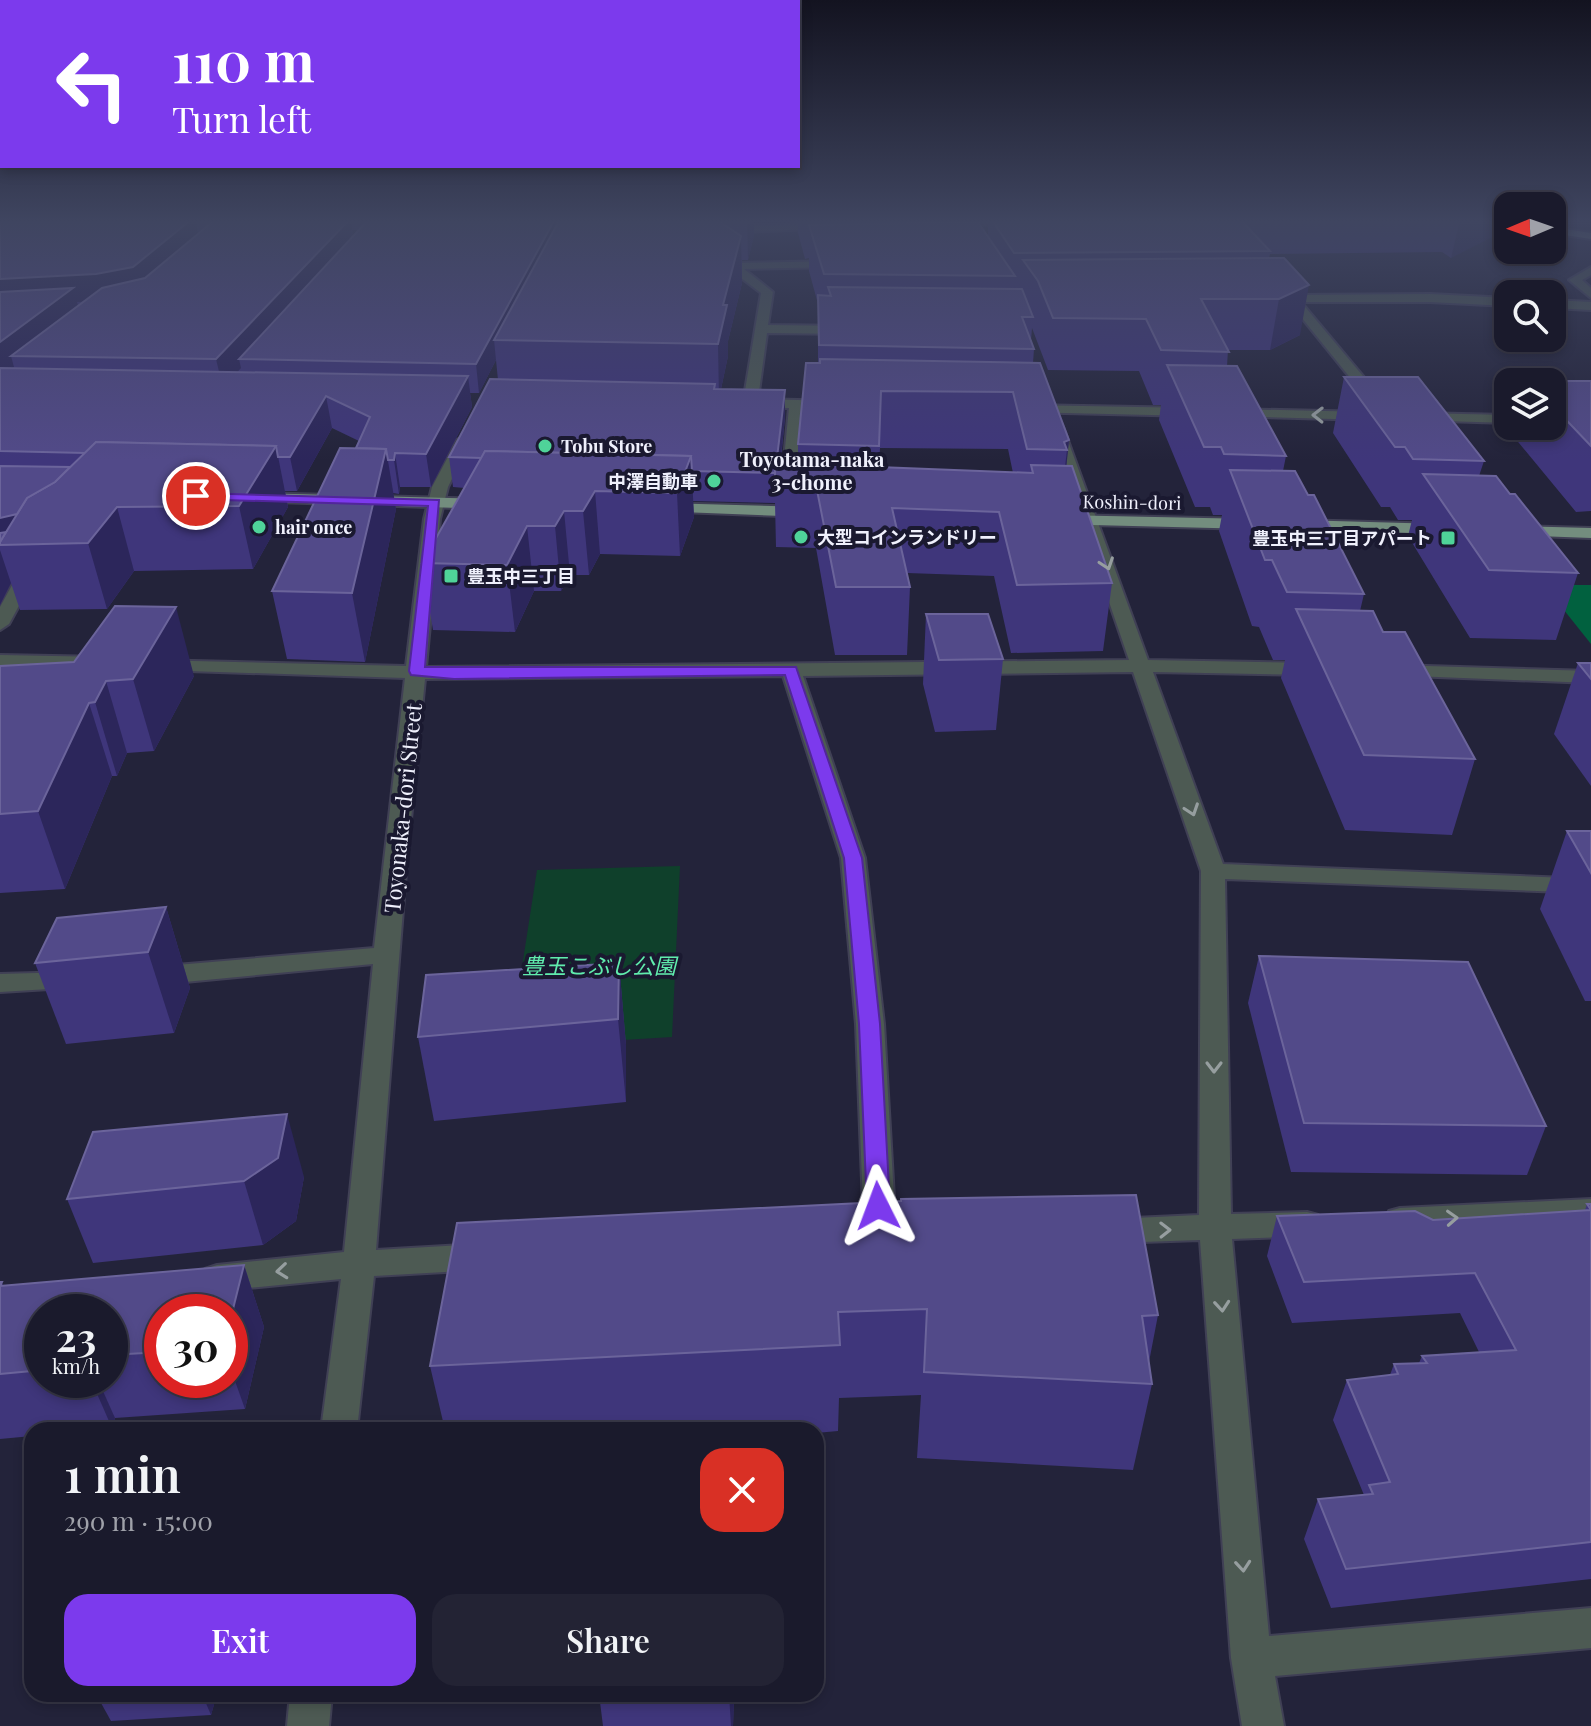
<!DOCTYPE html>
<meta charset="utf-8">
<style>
:root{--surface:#1a1a2c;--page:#232334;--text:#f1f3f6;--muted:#9fa1a9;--line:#383848;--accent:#7c3aed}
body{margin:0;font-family:"Playfair Display","Noto Sans JP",serif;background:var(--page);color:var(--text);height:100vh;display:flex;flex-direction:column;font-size:30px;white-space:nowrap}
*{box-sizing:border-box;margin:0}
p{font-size:26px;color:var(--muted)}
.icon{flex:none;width:44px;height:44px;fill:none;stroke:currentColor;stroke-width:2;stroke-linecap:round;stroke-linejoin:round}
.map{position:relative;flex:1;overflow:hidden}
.panel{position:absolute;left:24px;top:1422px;width:800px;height:280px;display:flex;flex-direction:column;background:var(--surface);border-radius:24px;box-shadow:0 4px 12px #0003,0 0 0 2px var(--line)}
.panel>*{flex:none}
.hud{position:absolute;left:0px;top:0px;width:800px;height:168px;box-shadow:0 4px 12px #0003,0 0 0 2px var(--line);background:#7c3aed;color:#fff;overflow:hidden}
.needle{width:52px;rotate:268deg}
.tools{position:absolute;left:1494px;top:192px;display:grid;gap:16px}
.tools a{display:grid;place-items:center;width:72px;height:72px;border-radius:16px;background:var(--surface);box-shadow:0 4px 12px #0003,0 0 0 2px var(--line);font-size:40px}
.speed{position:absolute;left:24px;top:1294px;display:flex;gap:16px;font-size:40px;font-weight:700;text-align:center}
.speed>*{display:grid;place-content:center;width:104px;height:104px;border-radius:50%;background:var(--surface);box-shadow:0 4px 12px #0003,0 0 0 2px var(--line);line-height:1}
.speed small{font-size:20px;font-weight:400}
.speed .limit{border:12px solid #d22;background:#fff;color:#111}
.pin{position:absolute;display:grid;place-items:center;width:68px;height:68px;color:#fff;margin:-34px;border:4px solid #fff;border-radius:50%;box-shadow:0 2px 8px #0007}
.me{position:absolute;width:88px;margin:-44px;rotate:357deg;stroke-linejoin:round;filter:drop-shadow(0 0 6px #0008)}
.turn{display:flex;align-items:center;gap:28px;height:168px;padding:0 40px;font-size:36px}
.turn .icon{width:104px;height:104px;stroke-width:2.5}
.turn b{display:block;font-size:56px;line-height:68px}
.round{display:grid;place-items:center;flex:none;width:84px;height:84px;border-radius:24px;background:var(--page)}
.head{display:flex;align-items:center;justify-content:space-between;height:136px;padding:0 40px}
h1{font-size:48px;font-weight:600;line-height:60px}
.action{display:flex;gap:16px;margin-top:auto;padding:16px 40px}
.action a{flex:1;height:92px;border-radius:24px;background:var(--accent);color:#fff;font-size:32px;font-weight:600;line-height:92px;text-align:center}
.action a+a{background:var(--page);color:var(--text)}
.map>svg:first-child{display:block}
.green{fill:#0f402b}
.forest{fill:#01613f}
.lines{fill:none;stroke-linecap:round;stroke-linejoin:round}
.minor-casing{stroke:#404055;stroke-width:4}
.major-casing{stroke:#404055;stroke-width:4}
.minor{fill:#4d5a53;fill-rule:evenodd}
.major{fill:#738d7e;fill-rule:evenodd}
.wall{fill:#3f367b;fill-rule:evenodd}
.shaded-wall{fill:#2c265b}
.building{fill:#524a89;stroke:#6b649b;stroke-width:2}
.oneway{stroke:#969e9f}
.route{fill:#7c3aed;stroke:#51269a;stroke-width:2}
.poi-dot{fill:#4fd399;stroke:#1a1930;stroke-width:3}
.labels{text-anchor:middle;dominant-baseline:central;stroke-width:8;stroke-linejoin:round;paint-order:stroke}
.far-poi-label{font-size:18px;font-weight:bold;fill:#eff0fc;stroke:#1a1930;text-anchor:start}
.far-street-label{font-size:18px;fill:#eff0fc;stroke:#1a1930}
.far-neighbourhood-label{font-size:20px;font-weight:bold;fill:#eff0fc;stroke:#1a1930}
.street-label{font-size:22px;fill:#eff0fc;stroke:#1a1930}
.park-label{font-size:22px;font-style:italic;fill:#60ecad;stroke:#1a1930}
</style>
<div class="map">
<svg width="1591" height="1726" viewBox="0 0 1591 1726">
<rect width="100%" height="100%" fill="#23233a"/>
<!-- green -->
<polygon class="green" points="680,866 672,1037 426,1052 520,980 537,870"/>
<!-- forest -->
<polygon class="forest" points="1544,585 1591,585 1591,644"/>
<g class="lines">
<!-- minor casing -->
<g class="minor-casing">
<g id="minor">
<polygon points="941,219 1050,219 1045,222 942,225 937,222"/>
<polygon points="829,223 833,224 833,228 722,233 717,230 722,227"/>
<polygon points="728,260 735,263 839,261 845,264 839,267 744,269 773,292 768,325 851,326 857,330 851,334 767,333 758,399 834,401 841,405 834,409 804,408 795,492 789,494 781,489 789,408 750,407 743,403 761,293 724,265 722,263"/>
<polygon points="1591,267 1591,275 1582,280 1591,288 1591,298 1569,280"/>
<polygon points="1287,289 1295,295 1430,294 1508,298 1508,306 1430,302 1301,302 1383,400 1385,403 1378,407 1373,406 1289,302 1275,303 1269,299 1283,295 1283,290"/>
<polygon points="1552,300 1591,302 1591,310 1552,308"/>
<polygon points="1027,405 1194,408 1201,412 1194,416 1022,412 1022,406"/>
<polygon points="1230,409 1370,412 1377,416 1370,420 1225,416 1223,413"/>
<polygon points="1418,413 1508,415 1508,423 1413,420 1411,417"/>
<polygon points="1056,423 1063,427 1148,660 1313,663 1323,669 1313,675 1153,672 1223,864 1591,879 1591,893 1225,879 1231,1214 1307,1212 1318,1215 1323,1224 1318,1233 1307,1236 1232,1239 1269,1636 1591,1608 1591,1648 1275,1676 1284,1726 1242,1726 1231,1658 1200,1240 1112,1243 1101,1240 1096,1231 1101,1222 1112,1219 1199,1215 1201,871 1133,672 803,676 865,858 884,1024 896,1233 891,1242 880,1245 869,1242 864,1233 856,1024 841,858 783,676 425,679 407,859 376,1250 480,1244 491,1248 496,1257 491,1266 480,1270 374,1276 357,1430 321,1430 341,1279 217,1291 205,1287 201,1278 205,1269 217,1265 344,1252 373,964 153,985 144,982 140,976 144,970 153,967 374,948 405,678 158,670 148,664 151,660 406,666 424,519 432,487 457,440 464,436 471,440 448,487 440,519 426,667 1129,660 1049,427"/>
<polygon points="31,562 40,567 9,624 0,630 0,607 22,567"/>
<polygon points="0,655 106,657 116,663 106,669 0,667"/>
<polygon points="1394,665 1591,671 1591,683 1387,675 1384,671 1387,667"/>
<polygon points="73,972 82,975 86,981 82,987 0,992 0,974"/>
<polygon points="1591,1199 1591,1223 1400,1232 1389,1229 1384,1220 1389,1211 1400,1208"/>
<polygon points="290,1694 332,1694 329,1726 287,1726"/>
</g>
</g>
<!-- major casing -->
<g class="major-casing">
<g id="major">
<polygon points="1552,227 1591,233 1591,239 1552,233"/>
<polygon points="254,493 489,499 497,504 489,509 248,501 246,498"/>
<polygon points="662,503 809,507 817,512 809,517 656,511 654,508 656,505"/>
<polygon points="1058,515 1253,519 1261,524 1253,529 1052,524 1050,520 1052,516"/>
<polygon points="1298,520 1441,524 1449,529 1441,534 1292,529 1290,525"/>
<polygon points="1513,526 1591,528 1591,538 1507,535 1505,531"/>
</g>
</g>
<!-- minor -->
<use href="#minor" class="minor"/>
<!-- major -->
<use href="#major" class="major"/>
</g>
<!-- wall -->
<g class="wall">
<path d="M 0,219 L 758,219 L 757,222 L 754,222 L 754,235 L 748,260 L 742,260 L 742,283 L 728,341 L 728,356 L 721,389 L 785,417 L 781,459 L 798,459 L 798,444 L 818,363 L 818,304 L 809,271 L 809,258 L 805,259 L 798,233 L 798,221 L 794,221 L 794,219 L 975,219 L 975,222 L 988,237 L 988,219 L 1508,219 L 1451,258 L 1442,252 L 1270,254 L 1269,258 L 1300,335 L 1270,350 L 1228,350 L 1227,366 L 1286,456 L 1283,471 L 1364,594 L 1360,611 L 1383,632 L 1475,759 L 1452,835 L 1345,830 L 1281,678 L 1285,660 L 1273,660 L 1259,627 L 1252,626 L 1219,531 L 1222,515 L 1213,515 L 1210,507 L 1195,507 L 1159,420 L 1161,405 L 1153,405 L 1139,371 L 1048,370 L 1032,328 L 1031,340 L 1034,349 L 1033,363 L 1069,440 L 1066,466 L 1112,583 L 1103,651 L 1011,653 L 994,576 L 907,573 L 910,587 L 907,655 L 835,655 L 816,548 L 776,547 L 775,503 L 693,501 L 694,517 L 680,556 L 600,554 L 589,575 L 570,575 L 561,591 L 534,591 L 515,632 L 433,630 L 422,563 L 465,488 L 453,487 L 449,457 L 498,380 L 496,360 L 479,393 L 470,393 L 472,407 L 431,487 L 400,487 L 399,494 L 393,493 L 396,509 L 365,662 L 287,659 L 272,591 L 359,441 L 332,428 L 297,491 L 285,491 L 288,507 L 253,569 L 134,571 L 107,609 L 20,610 L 11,583 L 0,605 ZM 352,230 L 359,230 L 353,236 ZM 880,448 L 1008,449 L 1013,473 L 879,467 Z"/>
<polygon points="1344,377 1484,461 1479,476 1510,494 1578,573 1556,640 1470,638 1408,536 1412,520 1398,520 1390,507 1381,507 1333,433"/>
<polygon points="1529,381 1591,381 1591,511 1576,512 1514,437 1517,426 1552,426 1552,382 1529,382"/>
<polygon points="926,614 1003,659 996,730 935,732 923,684"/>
<polygon points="1578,663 1591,663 1591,786 1554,734"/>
<polygon points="0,666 194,676 154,751 127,753 117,776 112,776 65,889 0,893"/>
<polygon points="1567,831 1591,831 1591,1001 1585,1001 1540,909"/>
<polygon points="166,907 190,988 174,1033 66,1044 35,963"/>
<polygon points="1259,956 1546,1126 1527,1175 1291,1172 1248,1003"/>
<polygon points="619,963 626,1045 626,1102 434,1121 418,1037"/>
<polygon points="93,1132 304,1177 296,1221 263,1245 93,1263 67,1199"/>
<polygon points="1587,1204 1591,1204 1591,1579 1331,1608 1304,1539 1318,1499 1364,1495 1333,1420 1347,1380 1390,1375 1394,1364 1419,1363 1422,1356 1479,1352 1460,1313 1292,1323 1267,1256 1277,1216 1433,1220 1585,1210"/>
<polygon points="457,1223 1158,1315 1149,1362 1152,1384 1133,1470 917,1458 921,1395 839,1398 838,1431 816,1433 816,1430 445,1430 430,1366"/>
<path d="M 244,1265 L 264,1327 L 245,1409 L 115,1418 L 112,1428 L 92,1430 L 32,1430 L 32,1436 L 0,1439 L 0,1282 L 2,1282 L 3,1286 ZM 244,1265 L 230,1321 L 230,1380 L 162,1380 L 162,1312 L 230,1312 L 230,1321 ZM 42,1312 L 110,1312 L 110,1380 L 42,1380 Z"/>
<polygon points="96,1694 217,1694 211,1715 111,1721"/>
<polygon points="599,1694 734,1694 733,1726 603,1726"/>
</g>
<!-- shaded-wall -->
<g class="shaded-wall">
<polygon points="192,219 195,219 200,242 140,293 103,301 77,302 81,316 11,356 14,367 0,378 0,279"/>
<polygon points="351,219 354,242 239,359 241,368 223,388 216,359"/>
<polygon points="548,219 571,219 494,340 496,360 479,393 476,364"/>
<polygon points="747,219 754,219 754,235 748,260"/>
<polygon points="1508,219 1508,229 1451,258 1460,220"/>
<polygon points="741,236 742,283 728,341 728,356 719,398 718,344 723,305"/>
<polygon points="1309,285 1300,335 1270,350 1279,299"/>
<polygon points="468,376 472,407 431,487 426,454"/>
<polygon points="785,390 785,417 778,484 776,473"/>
<polygon points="326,396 332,428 297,491 290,457"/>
<polygon points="1069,440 1063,500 1061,500 1067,450 1064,442"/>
<polygon points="276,446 288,507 253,569 239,506"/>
<polygon points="386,449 396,509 365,662 352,593"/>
<polygon points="395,453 400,487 399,494 394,460"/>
<polygon points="691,456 694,517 680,556 677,493"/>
<polygon points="595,491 600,554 589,575 583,511"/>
<polygon points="117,507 134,571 107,609 88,543"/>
<polygon points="564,511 570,575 561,591 555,526"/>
<polygon points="20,514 0,545 0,518"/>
<polygon points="527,526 534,591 515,632 507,565"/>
<polygon points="0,550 11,583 0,605"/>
<polygon points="176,607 194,676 154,751 133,679"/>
<polygon points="106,681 127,753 117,776 95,702"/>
<polygon points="89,703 112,776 65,889 38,811"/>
<polygon points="166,907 190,988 174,1033 148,952"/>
<polygon points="619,963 626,1045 626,1102 618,1019"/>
<polygon points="287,1114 304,1177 296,1221 263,1245 244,1181"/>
<polygon points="244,1265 264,1327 245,1409 230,1367 230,1321"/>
<polygon points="91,1380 98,1380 115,1418 112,1428"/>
<polygon points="202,1694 217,1694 211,1715"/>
<polygon points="729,1694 734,1694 733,1726 731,1726"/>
</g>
<!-- building -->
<g class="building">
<polygon points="0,219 192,219 133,267 96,274 0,279"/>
<polygon points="216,219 350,219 216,359 11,356 102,288 145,278"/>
<polygon points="369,219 555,219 476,364 239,359"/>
<polygon points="560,219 719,219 723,224 741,236 723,305 727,305 718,344 494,340"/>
<polygon points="993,219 1240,219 1270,251 1014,253 994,223"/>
<polygon points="978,222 1015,276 824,274 809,225"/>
<polygon points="1284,258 1309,285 1279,299 1201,299 1229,352 1161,350 1146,319 1053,318 1038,281 1023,260"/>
<polygon points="828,287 1022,289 1033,317 1022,317 1034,349 819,345 818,295 831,296"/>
<polygon points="73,288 0,342 0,292"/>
<polygon points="820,359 1040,363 1069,440 1064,442 1067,450 1027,449 1013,392 881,391 879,446 798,444 806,363 820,363"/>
<polygon points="1167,365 1237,366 1286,456 1224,454 1221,447 1204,447"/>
<polygon points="0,368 468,376 426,454 395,453 394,460 388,460 386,449 356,448 370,417 326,396 290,457 278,457 276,446 96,442 85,453 0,451"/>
<polygon points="1344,377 1418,377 1484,461 1413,459 1405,447 1395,447"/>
<polygon points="490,379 715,384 714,389 785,390 777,458 775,458 775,473 692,471 691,456 485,451 482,458 449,457"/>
<polygon points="1529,381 1591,381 1591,446 1552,405 1552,382 1530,382"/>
<polygon points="96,442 276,446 239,506 117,507 88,543 0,545 0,542 27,498 55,482"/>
<polygon points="340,448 386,449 352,593 272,591"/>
<polygon points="485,451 691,456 677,493 595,491 583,511 564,511 555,526 527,526 507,565 422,563"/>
<polygon points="775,458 878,461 878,467 1033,473 1031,465 1072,466 1112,583 1017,585 999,512 892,508 910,587 836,587 816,485 775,484"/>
<polygon points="0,466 70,467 55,482 27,498 17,514 0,518"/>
<polygon points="1230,470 1295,471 1308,495 1314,495 1364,594 1287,592 1272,560 1265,560"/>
<polygon points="1423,474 1496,476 1510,494 1515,494 1578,573 1489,570"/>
<polygon points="6,532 0,542 0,533"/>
<polygon points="115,606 176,607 133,679 106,681 95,702 89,703 38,811 0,814 0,666 74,662"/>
<polygon points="1296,609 1373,611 1383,632 1405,632 1475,759 1364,755"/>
<polygon points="926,614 988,614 1003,659 939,660"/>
<polygon points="1578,663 1591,663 1591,679"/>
<polygon points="1567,831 1591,831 1591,873"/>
<polygon points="166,907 148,952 35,963 57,918"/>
<polygon points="1259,956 1468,962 1546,1126 1304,1123"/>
<polygon points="619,963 618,1019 418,1037 426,975"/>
<polygon points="287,1114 278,1158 244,1181 67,1199 93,1132"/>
<polygon points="1136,1195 1158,1315 1142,1316 1152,1384 924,1372 927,1309 838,1312 840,1345 430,1366 457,1223 901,1201 901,1199"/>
<polygon points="1587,1204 1591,1204 1591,1542 1346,1569 1318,1499 1373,1494 1369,1485 1390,1482 1347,1380 1398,1374 1394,1364 1427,1363 1422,1356 1516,1350 1475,1273 1304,1282 1277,1216 1415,1211 1433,1220 1591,1210"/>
<polygon points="244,1265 230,1321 230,1312 162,1312 162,1352 110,1355 110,1312 42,1312 42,1370 0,1374 0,1282 2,1282 0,1286"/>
<polygon points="599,1694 629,1694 598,1696"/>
</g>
<!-- one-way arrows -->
<defs><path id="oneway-chevron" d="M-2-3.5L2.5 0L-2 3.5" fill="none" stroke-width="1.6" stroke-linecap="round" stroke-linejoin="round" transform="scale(2)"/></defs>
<g class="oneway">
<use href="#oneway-chevron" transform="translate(1318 415) rotate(-179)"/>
<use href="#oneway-chevron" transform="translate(1107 564) rotate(71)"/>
<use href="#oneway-chevron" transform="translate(1192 810) rotate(71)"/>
<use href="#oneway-chevron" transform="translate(1214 1067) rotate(90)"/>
<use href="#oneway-chevron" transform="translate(1452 1218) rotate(-3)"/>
<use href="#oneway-chevron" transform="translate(1165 1230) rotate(-1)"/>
<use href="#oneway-chevron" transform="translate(282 1271) rotate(174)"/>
<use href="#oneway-chevron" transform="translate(1222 1306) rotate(85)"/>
<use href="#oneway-chevron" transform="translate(1243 1566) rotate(85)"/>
</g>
<!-- sky -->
<linearGradient id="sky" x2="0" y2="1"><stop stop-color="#131320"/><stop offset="0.48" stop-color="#3f4560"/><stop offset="1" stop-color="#3f4560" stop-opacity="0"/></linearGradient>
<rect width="1591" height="461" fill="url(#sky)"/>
<!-- route -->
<polygon class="route" points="196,493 439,500 425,667 796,667 862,858 880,1024 890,1206 887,1212 878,1215 870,1212 867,1206 859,1024 844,858 785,675 454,679 411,675 409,671 428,506 192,499 190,496"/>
<!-- markers -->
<g class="poi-dot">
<circle cx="545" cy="446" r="8"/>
<circle cx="714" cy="481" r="8"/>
<circle cx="259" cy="527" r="8"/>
<circle cx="801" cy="537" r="8"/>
<rect x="1440" y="530" width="16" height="16" rx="4"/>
<rect x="443" y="568" width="16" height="16" rx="4"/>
</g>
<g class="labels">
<!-- far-poi labels -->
<g class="far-poi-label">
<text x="561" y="446">Tobu Store</text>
<text x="698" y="481" text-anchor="end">中澤自動車</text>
<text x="275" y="527">hair once</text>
<text x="817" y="537">大型コインランドリー</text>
<text x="1432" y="538" text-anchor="end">豊玉中三丁目アパート</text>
<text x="467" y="576">豊玉中三丁目</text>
</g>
<!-- far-street labels -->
<g class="far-street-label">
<text transform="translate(1132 502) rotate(1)">Koshin-dori</text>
</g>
<!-- far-neighbourhood labels -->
<g class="far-neighbourhood-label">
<text x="812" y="458">Toyotama-naka<tspan x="812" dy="23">3-chome</tspan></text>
</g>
<!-- street labels -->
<g class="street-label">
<text transform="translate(402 808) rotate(-84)">Toyonaka-dori Street</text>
</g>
<!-- park labels -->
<g class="park-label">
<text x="599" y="965">豊玉こぶし公園</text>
</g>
</g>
</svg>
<div class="tools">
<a><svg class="needle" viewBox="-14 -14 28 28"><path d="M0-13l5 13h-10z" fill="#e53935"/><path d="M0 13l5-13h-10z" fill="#9fa1a9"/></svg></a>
<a><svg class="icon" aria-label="search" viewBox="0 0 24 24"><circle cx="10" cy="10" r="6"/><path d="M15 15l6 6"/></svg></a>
<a><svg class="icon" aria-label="layers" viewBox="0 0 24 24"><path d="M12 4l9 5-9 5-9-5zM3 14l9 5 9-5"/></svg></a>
</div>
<div class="speed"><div>23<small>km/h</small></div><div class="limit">30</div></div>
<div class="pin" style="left:196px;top:496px;background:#d93025"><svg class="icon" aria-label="arrive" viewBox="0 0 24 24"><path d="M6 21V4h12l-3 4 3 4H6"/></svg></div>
<svg class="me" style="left:878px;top:1206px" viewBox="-20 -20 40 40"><path d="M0-17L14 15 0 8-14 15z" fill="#7c3aed" stroke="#fff" stroke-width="4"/></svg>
<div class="hud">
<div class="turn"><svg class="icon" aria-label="left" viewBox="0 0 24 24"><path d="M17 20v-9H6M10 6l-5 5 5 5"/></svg><div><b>110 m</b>Turn left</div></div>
</div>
<section class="panel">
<div class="head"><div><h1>1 min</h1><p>290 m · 15:00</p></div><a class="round" style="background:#d93025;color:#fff"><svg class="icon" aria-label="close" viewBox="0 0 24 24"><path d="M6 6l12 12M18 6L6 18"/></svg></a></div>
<div class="action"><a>Exit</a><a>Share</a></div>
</section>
</div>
